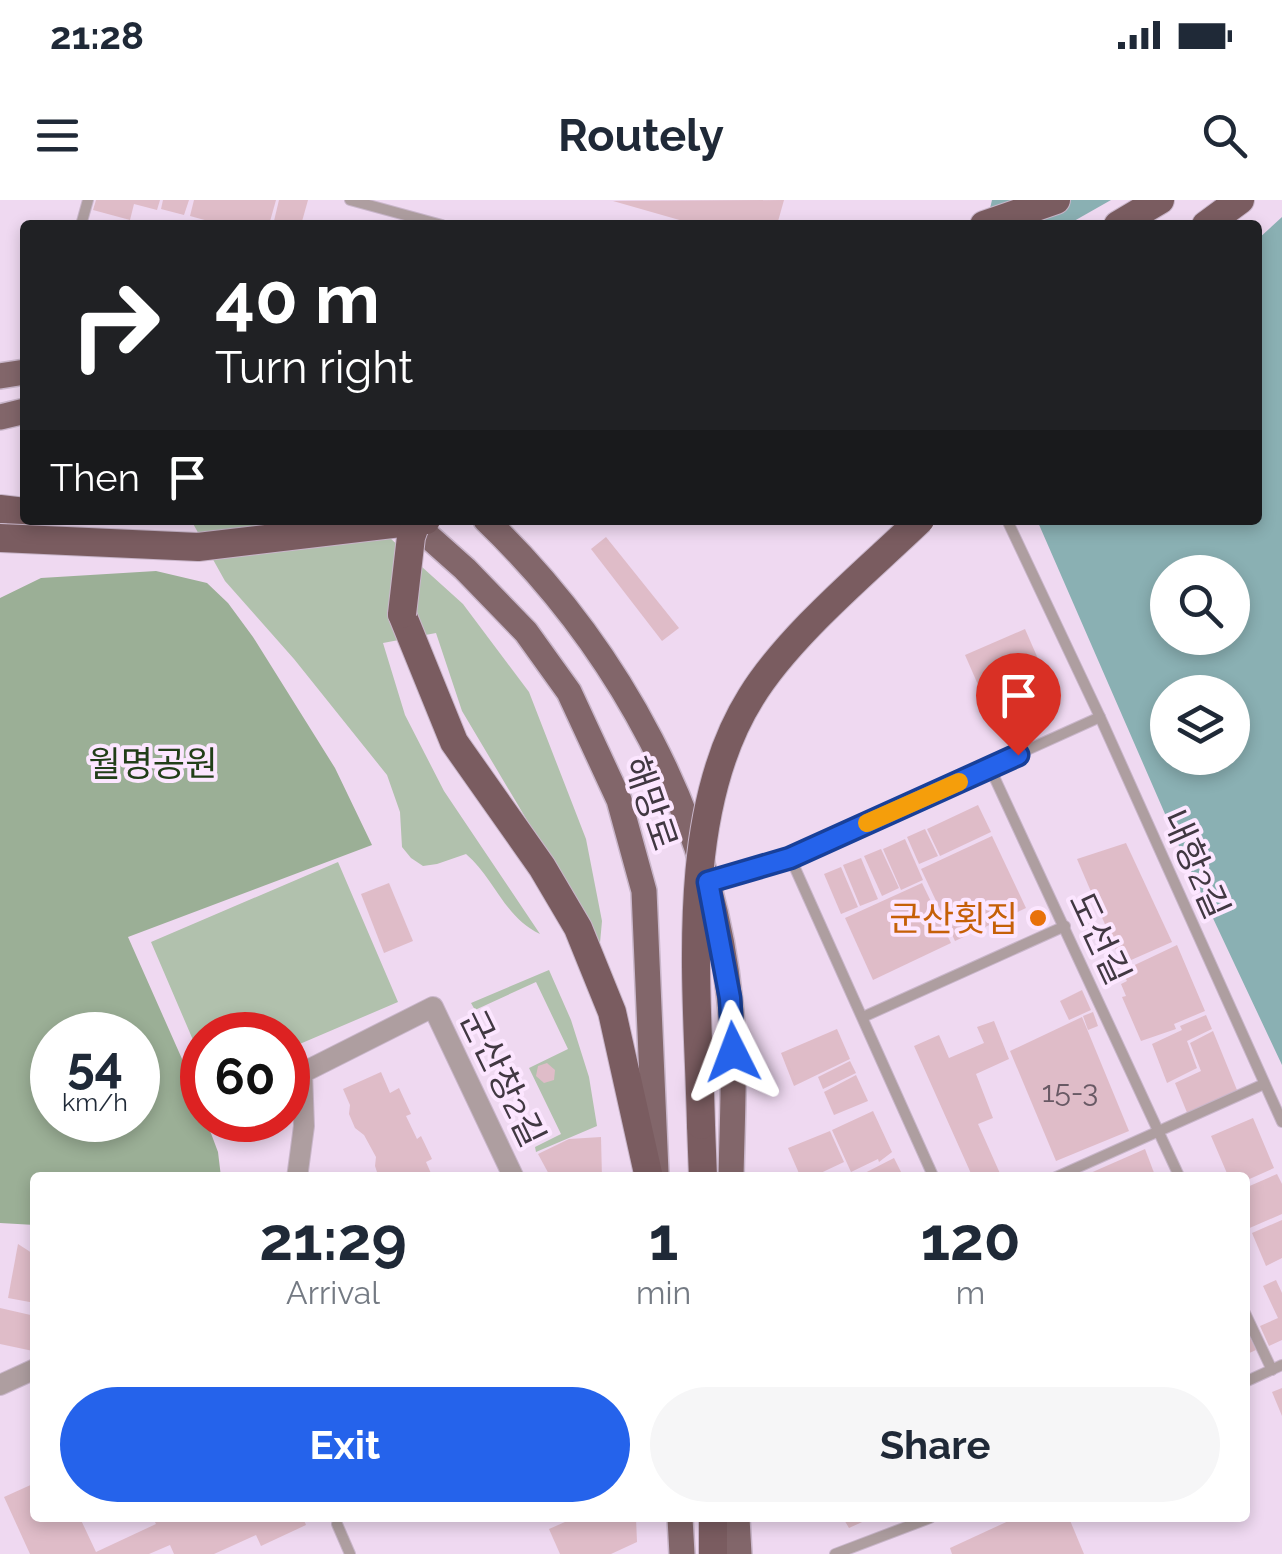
<!DOCTYPE html>
<meta charset="utf-8">
<style>
:root{--surface:#fff;--page:#f6f6f7;--text:#1f2937;--muted:#747a83;--accent:#2563eb}
body{margin:0;font-family:Raleway,"Noto Sans KR",sans-serif;background:var(--page);color:var(--text);height:100vh;display:flex;flex-direction:column;font-size:38px;white-space:nowrap}
*{box-sizing:border-box;margin:0}
p{font-size:32px;color:var(--muted)}
.icon{flex:none;width:55px;height:55px;fill:none;stroke:currentColor;stroke-width:2;stroke-linecap:round;stroke-linejoin:round}
.map{position:relative;flex:1;overflow:hidden}
.panel{position:absolute;left:30px;top:972px;width:1220px;height:350px;display:flex;flex-direction:column;background:var(--surface);border-radius:10px;box-shadow:0 5px 15px #0003}
.panel>*{flex:none}
.hud{position:absolute;left:20px;top:20px;width:1242px;height:305px;border-radius:10px;box-shadow:0 5px 15px #0003;background:#202124;color:#fff;overflow:hidden}
.tools{position:absolute;left:1150px;top:355px;display:grid;gap:20px}
.tools a{display:grid;place-items:center;width:100px;height:100px;border-radius:50%;background:var(--surface);box-shadow:0 5px 15px #0003;font-size:50px}
.speed{position:absolute;left:30px;top:812px;display:flex;gap:20px;font-size:50px;font-weight:700;text-align:center}
.speed>*{display:grid;place-content:center;width:130px;height:130px;border-radius:50%;background:var(--surface);box-shadow:0 5px 15px #0003;line-height:1}
.speed small{font-size:25px;font-weight:400}
.speed .limit{border:15px solid #d22;background:#fff;color:#111}
.pin{position:absolute;display:grid;place-items:center;width:85px;height:85px;color:#fff;margin:-102px -42px;border-radius:50% 50% 50% 0;rotate:-45deg;box-shadow:0 0 10px #0007}
.pin .icon{rotate:45deg}
.me{position:absolute;width:110px;margin:-55px;rotate:357deg;stroke-linejoin:round;filter:drop-shadow(0 0 8px #0008)}
.turn{display:flex;align-items:center;gap:35px;height:210px;padding:0 30px;font-size:45px}
.turn .icon{width:130px;height:130px;stroke-width:2.5}
.turn b{display:block;font-size:70px;line-height:85px}
.then{display:flex;align-items:center;height:95px;padding:0 30px;background:#0003;gap:20px;font-size:38px}
.eta{display:flex;justify-content:space-evenly;align-items:center;height:170px;text-align:center}
.eta b{font-size:60px;font-weight:700;line-height:70px}
.primary-button{display:flex;gap:20px;margin-top:auto;padding:20px 30px}
.primary-button a{flex:1;height:115px;border-radius:60px;background:var(--accent);color:#fff;font-size:40px;font-weight:700;line-height:115px;text-align:center}
.primary-button a+a{background:var(--page);color:var(--text)}
.status{display:flex;justify-content:space-between;align-items:center;height:70px;padding:0 50px;background:var(--surface);direction:ltr}
.status svg{height:28px;fill:currentColor}
header{display:flex;justify-content:space-between;align-items:center;height:130px;padding:0 30px;background:var(--surface);font-size:45px;font-weight:700}
.map>svg:first-child{display:block}
.green{fill:#b1c1ad}
.forest{fill:#9baf96;fill-rule:evenodd}
.water{fill:#8ab0b3;fill-rule:evenodd}
.pier{fill:#efd9f1}
.building{fill:#dfbcc8}
.lines{fill:none;stroke-linecap:round;stroke-linejoin:round}
.service-casing{stroke:#c9b6ca;stroke-width:12}
.minor-casing{stroke:#c9b6ca;stroke-width:22}
.primary-casing{stroke:#c9b6ca;stroke-width:28}
.trunk-casing{stroke:#c9b6ca;stroke-width:30}
.service{stroke:#ae9ea0;stroke-width:10}
.minor{stroke:#ae9ea0;stroke-width:20}
.primary{stroke:#82666a;stroke-width:25}
.trunk{stroke:#7a5c60;stroke-width:28}
.trunk-bridge-casing{stroke:#c9b6ca;stroke-width:30;stroke-linecap:butt}
.trunk-bridge{stroke:#7a5c60;stroke-width:28}
.route-casing{stroke:#184099;stroke-width:25}
.route{stroke:#2563eb;stroke-width:18}
.slow{stroke:#f59e0b;stroke-width:18}
.food-dot{fill:#e8710a;stroke:#fce6ff;stroke-width:4}
.labels{text-anchor:middle;dominant-baseline:central;stroke-width:8;stroke-linejoin:round;paint-order:stroke}
.number-label{font-size:30px;fill:#685964}
.park-label{font-size:35px;fill:#213e18;stroke:#fce6ff}
.street-label{font-size:35px;fill:#413842;stroke:#fce6ff}
.food-label{font-size:35px;fill:#c56008;stroke:#fce6ff;text-anchor:end}
</style>
<div class="status"><b>21:28</b><svg viewBox="0 0 49 12"><path d="M0 12V9h3v3zM5 12V6h3v6zM10 12V3h3v9zM15 12V0h3v12zM26 1h20v11H26zM47 4h2v5h-2z"/></svg></div>
<header><svg class="icon" aria-label="menu" viewBox="0 0 24 24"><path d="M4 6h16M4 12h16M4 18h16"/></svg>Routely<svg class="icon" aria-label="search" viewBox="0 0 24 24"><circle cx="10" cy="10" r="6"/><path d="M15 15l6 6"/></svg></header>
<div class="map">
<svg width="1282" height="1354" viewBox="0 0 1282 1354">
<rect width="100%" height="100%" fill="#efd9f1"/>
<!-- green -->
<g class="green">
<path d="M 191,320 L 370,320 L 463,404 L 529,492 L 586,639 L 602,721 L 600,743 L 462,511 L 436,433 L 383,443 L 405,515 L 444,591 L 540,734 C 504,717 495,679 466,654 L 437,664 L 423,666 L 411,658 L 402,647 L 400,612 L 387,575 L 294,459 L 225,381 Z"/>
<polygon points="338,662 398,802 288,849 288,835 202,835 202,861 151,742"/>
<polygon points="549,770 571,820 589,877 597,926 536,952 535,947 561,934 529,868 568,849 536,782 475,810 471,803"/>
</g>
<!-- forest -->
<path class="forest" d="M 156,371 L 207,383 L 228,403 L 253,437 L 335,568 L 372,645 L 128,737 L 194,886 L 202,909 L 202,920 L 206,920 L 218,952 L 221,977 L 35,978 L 35,1025 L 0,1023 L 0,398 L 41,378 ZM 52,835 L 138,835 L 138,920 L 52,920 Z"/>
<!-- water -->
<path class="water" d="M 992,0 L 1282,0 L 1282,865 L 1179,646 L 1037,320 L 1258,320 L 1258,25 L 986,25 ZM 1168,372 L 1232,372 L 1232,438 L 1168,438 ZM 1168,492 L 1232,492 L 1232,558 L 1168,558 Z"/>
<!-- pier -->
<polygon class="pier" points="1111,0 1282,0 1282,17 1258,39 1258,25 1067,25"/>
<!-- building -->
<g class="building">
<polygon points="96,0 160,0 157,10 134,4 130,20 93,10"/>
<polygon points="163,0 189,0 184,15 161,9"/>
<polygon points="194,0 276,0 269,25 223,25 190,16"/>
<polygon points="279,0 308,0 301,25 273,25"/>
<polygon points="784,0 777,25 697,25 613,1"/>
<polygon points="606,337 679,428 662,441 591,349"/>
<polygon points="1025,429 1049,484 989,510 965,455"/>
<polygon points="978,605 991,632 940,656 927,629"/>
<polygon points="925,629 938,656 919,664 907,637"/>
<polygon points="992,636 1026,708 955,741 921,669"/>
<polygon points="905,639 923,680 901,690 883,649"/>
<polygon points="1126,643 1172,742 1122,764 1077,659"/>
<polygon points="881,649 899,688 882,696 864,656"/>
<polygon points="861,658 878,699 860,706 843,665"/>
<polygon points="841,667 858,707 841,714 824,674"/>
<polygon points="389,683 413,741 384,753 361,694"/>
<polygon points="922,683 951,743 873,780 845,718"/>
<polygon points="1177,745 1205,811 1174,824 1176,829 1141,841 1122,797 1126,796 1121,784 1127,781 1122,771"/>
<polygon points="1082,790 1091,810 1069,820 1060,801"/>
<polygon points="1093,812 1098,826 1088,830 1083,816"/>
<polygon points="1206,815 1212,829 1187,841 1197,868 1167,883 1152,844 1182,830 1180,826"/>
<polygon points="1082,817 1129,931 1056,961 1010,851"/>
<polygon points="994,821 1009,859 976,874 993,918 978,924 1002,978 973,978 914,846 939,835 949,858 984,843 977,827"/>
<polygon points="837,829 850,859 794,886 781,853"/>
<polygon points="1213,831 1239,895 1188,915 1175,883 1201,871 1190,843"/>
<polygon points="850,861 856,873 823,889 818,877"/>
<polygon points="547,863 555,870 554,880 544,883 536,876 538,866"/>
<polygon points="381,872 390,893 399,888 411,914 406,916 417,939 421,936 432,959 426,962 433,978 379,978 375,966 376,957 364,935 355,928 349,914 350,905 343,889"/>
<polygon points="856,875 868,901 834,915 824,892"/>
<polygon points="873,911 892,952 879,962 878,959 851,972 832,930"/>
<polygon points="1253,918 1274,968 1245,981 1245,978 1229,978 1211,936"/>
<polygon points="830,931 844,962 810,978 801,978 788,948"/>
<polygon points="601,937 602,978 551,978 538,954 569,939"/>
<polygon points="1145,949 1156,978 1079,978"/>
<polygon points="894,958 904,978 855,978"/>
<polygon points="1277,974 1282,984 1282,1014 1245,1030 1245,988"/>
<polygon points="1282,1020 1282,1058 1266,1066 1252,1033"/>
<polygon points="18,1044 35,1055 35,1103 8,1098"/>
<polygon points="1276,1080 1282,1093 1282,1140 1269,1146 1260,1126 1278,1118 1263,1086"/>
<polygon points="0,1108 35,1116 33,1151 0,1144"/>
<polygon points="1245,1127 1256,1150 1245,1155"/>
<polygon points="1282,1188 1282,1216 1272,1192"/>
<polygon points="35,1283 35,1318 80,1318 96,1352 156,1324 153,1318 303,1318 306,1325 261,1346 256,1335 214,1354 174,1354 170,1345 149,1354 30,1354 4,1297"/>
<polygon points="574,1318 636,1318 637,1342 611,1354 560,1354 549,1329"/>
<polygon points="843,1318 871,1318 849,1328"/>
<polygon points="1015,1318 1069,1318 1084,1354 952,1354 950,1348"/>
</g>
<g class="lines">
<!-- service casing -->
<g class="service-casing">
<g id="service">
<polyline points="350,0 442,25"/>
<polyline points="81,25 88,0"/>
<polyline points="1007,320 1100,517 1282,922"/>
<polyline points="990,568 1180,978"/>
<polyline points="790,657 934,978"/>
<polyline points="708,682 790,657 1100,517"/>
<polyline points="863,817 1065,726"/>
<polyline points="1054,978 1264,884"/>
<polyline points="1245,1113 1272,1170"/>
<polyline points="1245,1182 1282,1165"/>
<polyline points="337,1324 350,1354"/>
<polyline points="835,1354 930,1318"/>
</g>
</g>
<!-- minor casing -->
<g class="minor-casing">
<g id="minor">
<polyline points="297,978 304,926 302,873 433,807 514,978"/>
<polyline points="0,1185 35,1169"/>
</g>
</g>
<!-- primary casing -->
<g class="primary-casing">
<g id="primary">
<polyline points="0,176 25,172"/>
<polyline points="0,217 25,211"/>
<polyline points="410,320 465,369 526,432 569,492 619,600 644,691 656,972"/>
<path d="M 486,320 C 618,447 712,618 730,802 C 736,860 732,919 731,978"/>
<polyline points="680,1318 682,1354"/>
<polyline points="737,1318 739,1354"/>
</g>
</g>
<!-- trunk casing -->
<g class="trunk-casing">
<g id="trunk">
<polyline points="984,25 1056,0"/>
<polyline points="1118,25 1160,0"/>
<polyline points="1206,25 1240,0"/>
<polyline points="0,309 25,312"/>
<polyline points="402,414 454,542 542,667 578,728 612,812 649,978"/>
<polyline points="701,925 703,978"/>
<polyline points="713,1318 713,1354"/>
</g>
</g>
<!-- service -->
<use href="#service" class="service"/>
<!-- minor -->
<use href="#minor" class="minor"/>
<!-- primary -->
<use href="#primary" class="primary"/>
<!-- trunk -->
<use href="#trunk" class="trunk"/>
<!-- trunk-bridge casing -->
<g class="trunk-bridge-casing">
<g id="trunk-bridge">
<polyline points="0,338 198,347 426,320"/>
<polyline points="402,414 411,337 417,320"/>
<path d="M 701,925 C 698,791 677,615 751,497 C 789,435 867,371 920,320"/>
</g>
</g>
<!-- trunk-bridge -->
<use href="#trunk-bridge" class="trunk-bridge"/>
</g>
<g class="lines">
<!-- route casing -->
<g class="route-casing">
<polyline id="route" points="733,852 730,798 708,682 790,658 1018,555"/>
</g>
<!-- route -->
<use href="#route" class="route"/>
<!-- slow -->
<polyline class="slow" points="867,623 959,582"/>
</g>
<!-- markers -->
<circle class="food-dot" cx="1038" cy="718" r="10"/>
<g class="labels">
<!-- number labels -->
<g class="number-label">
<text x="1070" y="891">15-3</text>
</g>
<!-- park labels -->
<g class="park-label">
<text x="153" y="563">월명공원</text>
</g>
<!-- street labels -->
<g class="street-label">
<text transform="translate(651 603) rotate(71)">해망로</text>
<text transform="translate(1196 664) rotate(66)">내항2길</text>
<text transform="translate(1100 738) rotate(65)">도선길</text>
<text transform="translate(503 878) rotate(64)">군산창2길</text>
</g>
<!-- food labels -->
<g class="food-label">
<text x="1018" y="718">군산횟집</text>
</g>
</g>
</svg>
<div class="tools">
<a><svg class="icon" aria-label="search" viewBox="0 0 24 24"><circle cx="10" cy="10" r="6"/><path d="M15 15l6 6"/></svg></a>
<a><svg class="icon" aria-label="layers" viewBox="0 0 24 24"><path d="M12 4l9 5-9 5-9-5zM3 14l9 5 9-5"/></svg></a>
</div>
<div class="speed"><div>54<small>km/h</small></div><div class="limit">60</div></div>
<div class="pin" style="left:1018px;top:555px;background:#d93025"><svg class="icon" aria-label="arrive" viewBox="0 0 24 24"><path d="M6 21V4h12l-3 4 3 4H6"/></svg></div>
<svg class="me" style="left:733px;top:852px" viewBox="-20 -20 40 40"><path d="M0-17L14 15 0 8-14 15z" fill="#2563eb" stroke="#fff" stroke-width="4"/></svg>
<div class="hud">
<div class="turn"><svg class="icon" aria-label="right" viewBox="0 0 24 24"><path d="M7 20v-9h11M14 6l5 5-5 5"/></svg><div><b>40 m</b>Turn right</div></div>
<div class="then">Then<svg class="icon" aria-label="arrive" viewBox="0 0 24 24"><path d="M6 21V4h12l-3 4 3 4H6"/></svg></div>
</div>
<section class="panel">
<div class="eta">
<div><b>21:29</b><p>Arrival</p></div>
<div><b>1</b><p>min</p></div>
<div><b>120</b><p>m</p></div>
</div>
<div class="primary-button"><a>Exit</a><a>Share</a></div>
</section>
</div>
